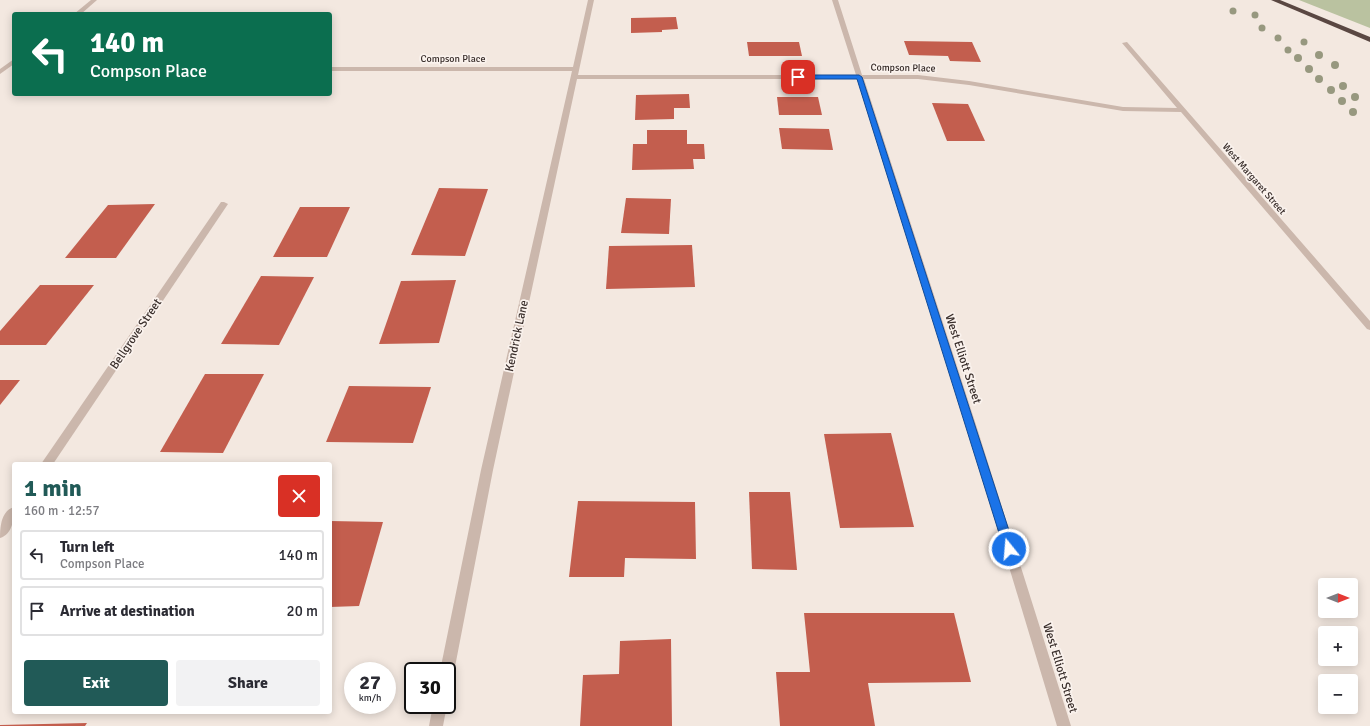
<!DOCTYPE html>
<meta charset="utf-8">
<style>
:root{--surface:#fff;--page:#f2f2f3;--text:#2b2b33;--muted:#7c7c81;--line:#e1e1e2;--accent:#215a57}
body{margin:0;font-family:Signika,sans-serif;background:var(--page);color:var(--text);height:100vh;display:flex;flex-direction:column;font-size:15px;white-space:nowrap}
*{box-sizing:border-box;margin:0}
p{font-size:13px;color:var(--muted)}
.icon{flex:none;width:22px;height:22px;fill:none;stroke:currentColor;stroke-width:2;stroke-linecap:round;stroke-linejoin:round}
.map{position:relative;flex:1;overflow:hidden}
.sheet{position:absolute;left:12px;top:462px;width:320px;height:252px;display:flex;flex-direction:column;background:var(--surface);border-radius:4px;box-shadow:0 2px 10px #0003}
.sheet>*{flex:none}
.top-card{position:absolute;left:12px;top:12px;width:320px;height:84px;border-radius:4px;box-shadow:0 2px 10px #0003;background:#0b6e4f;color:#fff;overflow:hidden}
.needle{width:26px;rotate:90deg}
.fabs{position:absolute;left:1318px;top:578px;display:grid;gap:8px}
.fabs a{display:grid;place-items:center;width:40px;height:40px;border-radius:4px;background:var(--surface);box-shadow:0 2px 10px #0003;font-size:20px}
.speed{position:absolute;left:344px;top:662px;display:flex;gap:8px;font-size:20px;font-weight:700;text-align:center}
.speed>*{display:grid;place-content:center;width:52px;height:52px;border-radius:50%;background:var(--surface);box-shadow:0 2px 10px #0003;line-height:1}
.speed small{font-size:10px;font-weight:400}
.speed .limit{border:2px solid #111;border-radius:6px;background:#fff;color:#111}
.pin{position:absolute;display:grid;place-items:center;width:34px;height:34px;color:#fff;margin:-17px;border-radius:8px;box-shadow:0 2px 6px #0006}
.me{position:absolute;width:44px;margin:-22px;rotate:343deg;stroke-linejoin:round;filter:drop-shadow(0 0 3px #0008)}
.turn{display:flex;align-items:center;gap:14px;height:84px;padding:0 12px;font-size:18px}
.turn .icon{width:52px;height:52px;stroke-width:2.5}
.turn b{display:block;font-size:28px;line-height:34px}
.round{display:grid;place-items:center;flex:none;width:42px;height:42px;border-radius:4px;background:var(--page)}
.overview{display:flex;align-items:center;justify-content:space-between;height:68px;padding:0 12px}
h1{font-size:24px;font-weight:800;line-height:30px;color:var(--accent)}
.action{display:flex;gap:8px;margin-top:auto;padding:8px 12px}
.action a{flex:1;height:46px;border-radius:4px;background:var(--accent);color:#fff;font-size:16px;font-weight:800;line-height:46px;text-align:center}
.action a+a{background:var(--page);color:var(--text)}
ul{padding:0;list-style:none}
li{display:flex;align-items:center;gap:12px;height:50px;margin:0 8px 6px;padding:0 4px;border:2px solid var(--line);border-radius:4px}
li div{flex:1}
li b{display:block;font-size:15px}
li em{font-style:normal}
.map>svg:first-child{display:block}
.green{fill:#bac2a0}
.building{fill:#c35e4e}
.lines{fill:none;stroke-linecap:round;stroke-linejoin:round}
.minor{fill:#cbb7ac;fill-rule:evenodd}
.highway{fill:#5a4742;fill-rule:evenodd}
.tree{fill:#97987f}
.route{fill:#1a73e8;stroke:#114b97}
.labels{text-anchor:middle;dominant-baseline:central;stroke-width:3.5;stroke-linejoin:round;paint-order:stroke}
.far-street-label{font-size:10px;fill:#392e2b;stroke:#faf2ed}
.street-label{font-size:12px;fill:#392e2b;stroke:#faf2ed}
</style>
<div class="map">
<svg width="1370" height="726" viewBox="0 0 1370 726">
<rect width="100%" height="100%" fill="#f3e8e0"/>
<!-- green -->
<polygon class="green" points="1299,0 1370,0 1370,28"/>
<!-- building -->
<g class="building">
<polygon points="676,17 678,29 662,30 662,32 631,33 631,18"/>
<polygon points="904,41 972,42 981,62 950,61 948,56 909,55"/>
<polygon points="747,42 799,42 802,56 749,56"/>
<polygon points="689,94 690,108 674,108 674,119 635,120 636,95"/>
<polygon points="777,97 818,97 822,115 779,115"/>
<polygon points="932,103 968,104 985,141 947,141"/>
<polygon points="779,128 829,129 833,150 782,149"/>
<polygon points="647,130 687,130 687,144 704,144 705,159 693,159 694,169 632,170 633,144 647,144"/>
<polygon points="439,188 488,189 465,256 411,255"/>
<polygon points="626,198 671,199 669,234 621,233"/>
<polygon points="155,204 116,258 65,258 108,205"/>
<polygon points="300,207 350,207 327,257 273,257"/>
<polygon points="692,245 695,287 606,289 609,246"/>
<polygon points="261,276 314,277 279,345 221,344"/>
<polygon points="456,280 439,343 379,344 401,281"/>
<polygon points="40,285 94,285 46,345 0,345 0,331"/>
<polygon points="205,374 264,374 223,453 160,452"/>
<polygon points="0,380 20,380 0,405"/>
<polygon points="349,386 431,387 413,443 326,442"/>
<polygon points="891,433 914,527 840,528 824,434"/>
<polygon points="749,492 790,492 797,570 752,569"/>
<polygon points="578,501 695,502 696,559 625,558 624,577 569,577"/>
<polygon points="330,521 383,522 359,606 330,607"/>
<polygon points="804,613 954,613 971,682 868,683 875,726 780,726 776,672 810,672"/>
<polygon points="671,639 672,726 580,726 583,675 619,674 620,641"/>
<polygon points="87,723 85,726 0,726 0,725"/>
</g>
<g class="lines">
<!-- minor -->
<g class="minor">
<polygon points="91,0 97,0 81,14 74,14"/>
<polygon points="588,0 594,0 578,75 856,75 832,0 838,0 862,75 918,75 969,81 1123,107 1177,108 1122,43 1127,42 1370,321 1370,330 1367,329 1181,112 1123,111 969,85 918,79 864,79 978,431 1071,726 1057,726 968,431 857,79 577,79 493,470 454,672 452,677 447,679 447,671 440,671 481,470 572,71 330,71 330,67 573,67"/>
<polygon points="14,59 14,64 0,74 0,69"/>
<polygon points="221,202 224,202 228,204 53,464 41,464"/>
<path d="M 14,507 C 14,518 13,534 0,538 C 0,527 1,511 14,507 Z"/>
<polygon points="433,705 447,705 443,726 429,726"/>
</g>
<!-- highway -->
<polygon class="highway" points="1271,0 1280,0 1370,37 1370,42"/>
</g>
<!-- trees -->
<g class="tree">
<circle cx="1233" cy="11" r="3.5"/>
<circle cx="1255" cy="15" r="3.5"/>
<circle cx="1262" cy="28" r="3.5"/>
<circle cx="1278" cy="38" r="3.5"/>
<circle cx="1304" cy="42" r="3.5"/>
<circle cx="1288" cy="50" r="3.5"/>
<circle cx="1319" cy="55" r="4"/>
<circle cx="1298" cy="58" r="4"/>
<circle cx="1335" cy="65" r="4"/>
<circle cx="1309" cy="69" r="4"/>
<circle cx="1319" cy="79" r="4"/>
<circle cx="1343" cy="86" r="4"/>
<circle cx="1331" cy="90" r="4"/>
<circle cx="1355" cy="97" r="4"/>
<circle cx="1342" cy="101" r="4"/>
<circle cx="1353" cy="112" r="4"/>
</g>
<!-- route -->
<polygon class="route" points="859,75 862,77 1015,549 1013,552 1009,554 1005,552 1004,549 857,79 798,79 795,77 798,75"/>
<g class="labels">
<!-- far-street labels -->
<g class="far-street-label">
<text x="453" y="59">Compson Place</text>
<text transform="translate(903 68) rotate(1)">Compson Place</text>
<text transform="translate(1254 179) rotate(49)">West Margaret Street</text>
</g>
<!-- street labels -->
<g class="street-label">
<text transform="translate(136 334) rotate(-56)">Bellgrove Street</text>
<text transform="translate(517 336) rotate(-78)">Kendrick Lane</text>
<text transform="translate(963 359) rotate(72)">West Elliott Street</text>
<text transform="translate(1060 668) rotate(73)">West Elliott Street</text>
</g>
</g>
</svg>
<div class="fabs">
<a><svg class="needle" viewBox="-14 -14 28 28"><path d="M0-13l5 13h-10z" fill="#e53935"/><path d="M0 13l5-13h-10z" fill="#7c7c81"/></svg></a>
<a>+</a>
<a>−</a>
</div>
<div class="speed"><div>27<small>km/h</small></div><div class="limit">30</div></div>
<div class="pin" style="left:798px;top:77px;background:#d93025"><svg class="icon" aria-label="arrive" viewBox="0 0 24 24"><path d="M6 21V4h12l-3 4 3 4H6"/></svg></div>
<svg class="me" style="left:1009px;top:549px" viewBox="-20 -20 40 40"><circle r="17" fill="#1a73e8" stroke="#fff" stroke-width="3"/><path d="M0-11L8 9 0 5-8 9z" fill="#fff"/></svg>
<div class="top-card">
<div class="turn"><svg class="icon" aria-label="left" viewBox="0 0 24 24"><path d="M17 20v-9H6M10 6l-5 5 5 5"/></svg><div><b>140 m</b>Compson Place</div></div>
</div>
<section class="sheet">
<div class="overview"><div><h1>1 min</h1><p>160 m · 12:57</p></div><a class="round" style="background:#d93025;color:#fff"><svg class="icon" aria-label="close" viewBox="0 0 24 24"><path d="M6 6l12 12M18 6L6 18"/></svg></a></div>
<ul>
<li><svg class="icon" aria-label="left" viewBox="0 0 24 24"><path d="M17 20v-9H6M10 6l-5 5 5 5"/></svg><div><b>Turn left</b><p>Compson Place</p></div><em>140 m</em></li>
<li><svg class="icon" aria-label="arrive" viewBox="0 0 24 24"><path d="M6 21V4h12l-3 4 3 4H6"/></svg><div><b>Arrive at destination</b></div><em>20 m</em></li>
</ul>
<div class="action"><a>Exit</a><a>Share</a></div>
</section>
</div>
